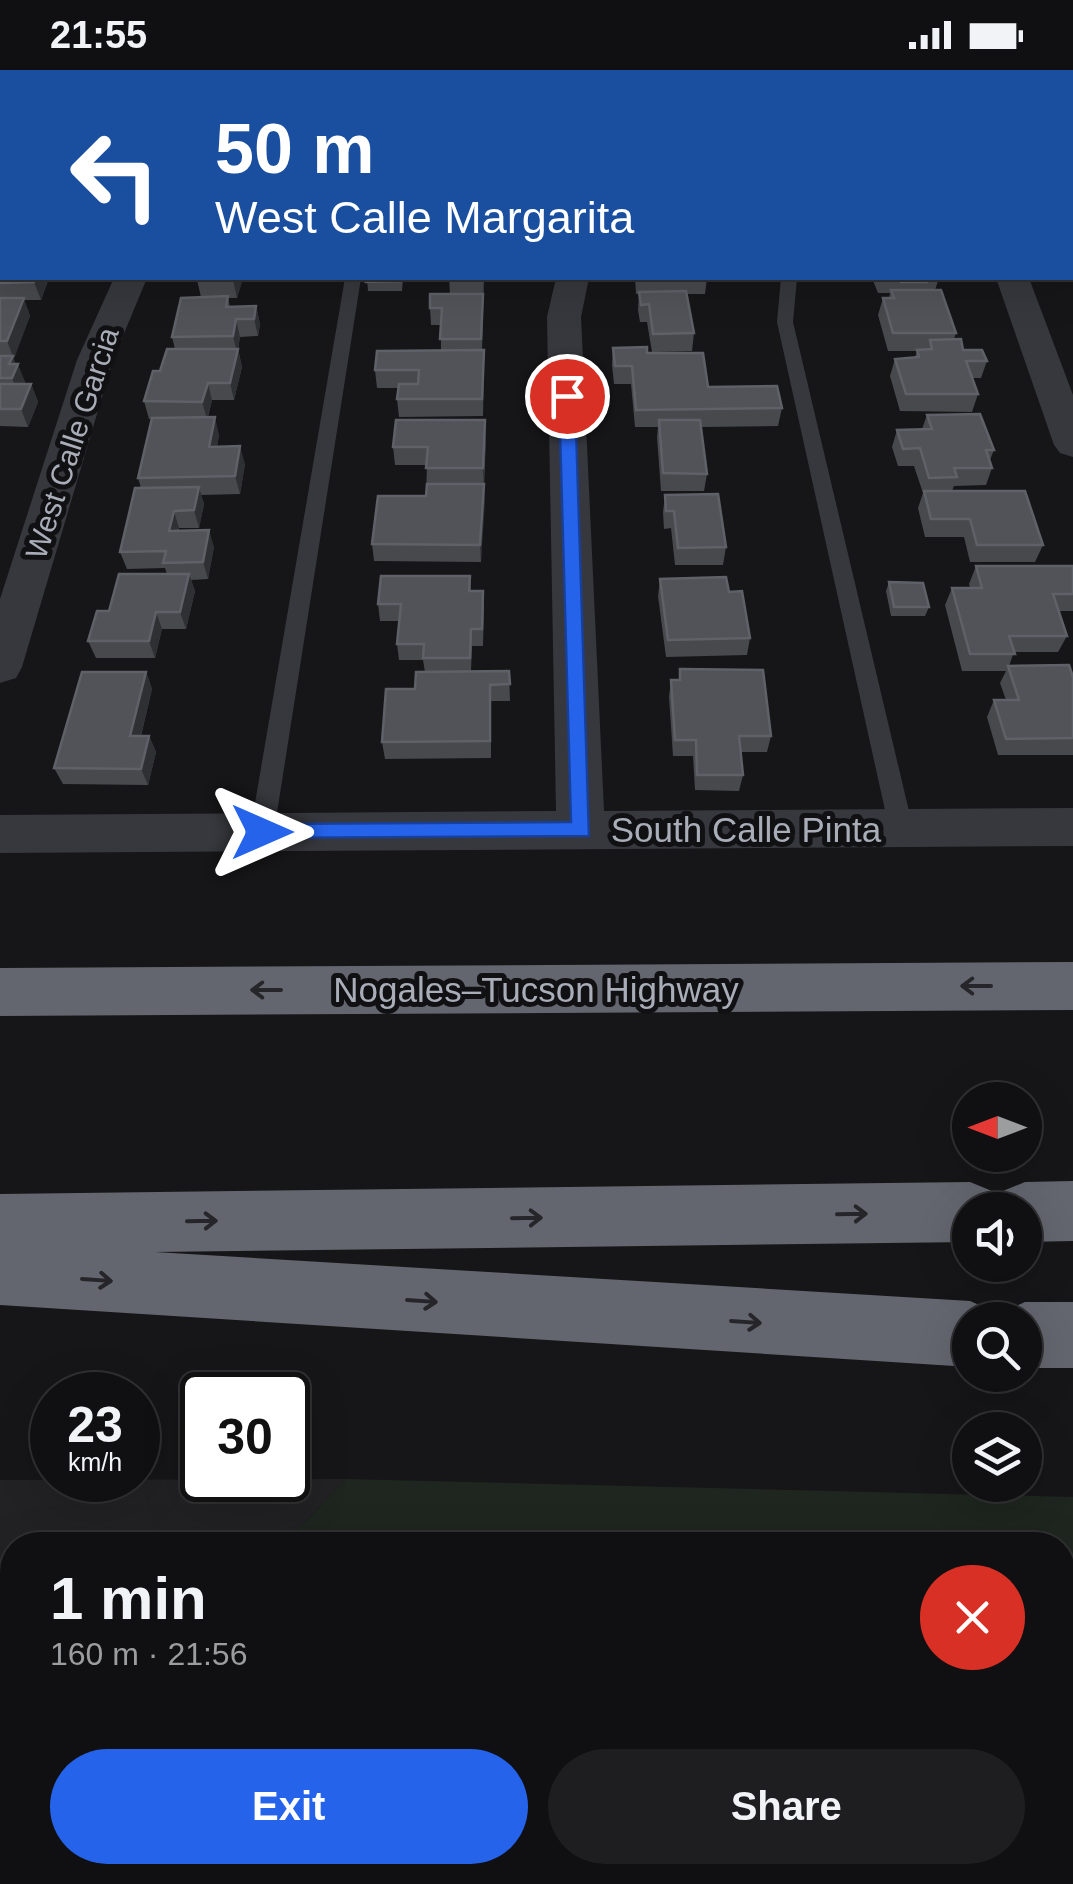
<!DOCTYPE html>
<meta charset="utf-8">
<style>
:root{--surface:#101012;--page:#1e1e20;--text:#f1f3f6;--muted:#9c9d9f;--line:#303032;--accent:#2563eb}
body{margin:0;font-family:Helvetica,sans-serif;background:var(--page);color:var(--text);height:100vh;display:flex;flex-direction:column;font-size:38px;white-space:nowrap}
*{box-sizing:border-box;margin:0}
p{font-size:32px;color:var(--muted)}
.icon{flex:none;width:55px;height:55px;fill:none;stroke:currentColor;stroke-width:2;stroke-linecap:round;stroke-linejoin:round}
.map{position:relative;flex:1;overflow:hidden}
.side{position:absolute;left:0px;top:1462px;width:1075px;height:352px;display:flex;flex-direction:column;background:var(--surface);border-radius:40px 40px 0 0;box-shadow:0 10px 40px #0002,0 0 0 2px var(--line)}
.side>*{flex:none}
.banner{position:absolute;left:0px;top:0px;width:1075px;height:210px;box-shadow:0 10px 40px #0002,0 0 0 2px var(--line);background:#1a4fa0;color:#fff;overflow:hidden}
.needle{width:65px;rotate:270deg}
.controls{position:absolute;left:952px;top:1012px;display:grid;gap:20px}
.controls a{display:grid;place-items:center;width:90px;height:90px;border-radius:50%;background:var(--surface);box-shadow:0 10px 40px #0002,0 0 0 2px var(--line);font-size:50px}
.speed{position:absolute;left:30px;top:1302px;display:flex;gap:20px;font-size:50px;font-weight:700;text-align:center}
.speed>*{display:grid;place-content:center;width:130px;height:130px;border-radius:50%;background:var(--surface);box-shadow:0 10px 40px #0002,0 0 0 2px var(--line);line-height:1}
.speed small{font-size:25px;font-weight:400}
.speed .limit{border:5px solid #111;border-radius:15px;background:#fff;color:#111}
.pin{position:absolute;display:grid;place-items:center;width:85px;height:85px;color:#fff;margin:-42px;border:5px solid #fff;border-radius:50%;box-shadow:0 2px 10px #0007}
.me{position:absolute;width:110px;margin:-55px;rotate:90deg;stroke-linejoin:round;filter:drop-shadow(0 0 8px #0008)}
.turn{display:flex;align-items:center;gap:35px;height:210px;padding:0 50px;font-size:45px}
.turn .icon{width:130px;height:130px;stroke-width:2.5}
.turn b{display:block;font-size:70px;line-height:85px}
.round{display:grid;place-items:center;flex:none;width:105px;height:105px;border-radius:52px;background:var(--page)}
.summary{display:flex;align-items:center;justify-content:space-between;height:170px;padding:0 50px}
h1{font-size:60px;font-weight:700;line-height:75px}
.action{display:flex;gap:20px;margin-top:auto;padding:20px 50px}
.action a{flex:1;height:115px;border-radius:60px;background:var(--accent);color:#fff;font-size:40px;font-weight:700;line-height:115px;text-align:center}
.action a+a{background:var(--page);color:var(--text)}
.status{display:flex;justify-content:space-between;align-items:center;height:70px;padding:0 50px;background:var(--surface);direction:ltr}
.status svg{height:28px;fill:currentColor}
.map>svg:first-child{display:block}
.built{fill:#222225}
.green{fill:#1e261f}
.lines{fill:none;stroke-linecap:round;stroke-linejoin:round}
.service{fill:#37383d;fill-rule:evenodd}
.minor{fill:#37383d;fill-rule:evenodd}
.motorway{fill:#63666e;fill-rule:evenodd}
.wall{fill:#47494d}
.shaded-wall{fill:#2f3033}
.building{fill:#525359;stroke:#5f6168;stroke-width:2.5}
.oneway{stroke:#26262a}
.route{fill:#2563eb;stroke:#184099;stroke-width:2.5}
.labels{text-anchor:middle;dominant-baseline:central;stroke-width:10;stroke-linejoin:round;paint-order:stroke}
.far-street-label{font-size:30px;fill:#a8adb8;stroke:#111113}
.street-label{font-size:35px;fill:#a8adb8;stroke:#111113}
</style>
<div class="status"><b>21:55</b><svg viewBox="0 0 49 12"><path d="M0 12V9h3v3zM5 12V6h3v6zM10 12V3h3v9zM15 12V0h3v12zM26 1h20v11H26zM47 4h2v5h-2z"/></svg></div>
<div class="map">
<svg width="1073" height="1814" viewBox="0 0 1073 1814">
<rect width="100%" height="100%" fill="#161618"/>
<!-- built -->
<polygon class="built" points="346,1409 283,1475 12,1475 12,1760 0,1773 0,1410"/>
<!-- green -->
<polygon class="green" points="346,1409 1073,1427 1073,1814 0,1814 0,1773 12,1760 12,1802 1062,1802 1062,1475 283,1475"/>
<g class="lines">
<!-- service -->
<g class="service">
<polygon points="784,0 798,0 798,2 785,2"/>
<polygon points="345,208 361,208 274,762 262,771 250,762"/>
<polygon points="781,208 797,208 793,252 913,758 901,767 889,758 777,252"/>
</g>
<!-- minor -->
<g class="minor">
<rect x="598" y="0" width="28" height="2"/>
<polygon points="962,0 990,0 991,2 963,2"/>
<polygon points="114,208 147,208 113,290 22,597 16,608 0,613 0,529 77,290"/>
<polygon points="556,208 589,208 581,247 604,741 1073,738 1073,776 0,783 0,745 556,741 547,247"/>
<polygon points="996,208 1029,208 1073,325 1073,387 1060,383 1054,375"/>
</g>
<!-- motorway -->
<g class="motorway">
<polygon points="1073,892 1073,940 0,946 0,898"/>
<polygon points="1073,1111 1073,1171 1025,1172 1025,1140 970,1140 970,1172 155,1182 970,1231 993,1241 997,1250 970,1250 970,1297 0,1235 0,1124 970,1112 992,1121 998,1134 1003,1121 1025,1112"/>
<polygon points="1025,1232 1073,1232 1073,1298 1025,1298 1025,1250 999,1250 1002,1242"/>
</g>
</g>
<!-- wall -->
<g class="wall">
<polygon points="129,0 192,0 191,2 128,2"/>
<rect x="291" y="0" width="83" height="2"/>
<polygon points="745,0 773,0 773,2 746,2"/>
<polygon points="1044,0 1073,0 1073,110 1072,2 1043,2"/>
<polygon points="0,147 2,147 2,208 49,208 41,230 24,230 30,246 13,289 25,312 24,314 31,314 38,332 28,357 0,356"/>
<polygon points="243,208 237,228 228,228 230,237 256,236 260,254 258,266 240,267 238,279 242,297 234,330 212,330 208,347 219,365 217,377 245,394 240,424 201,425 204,434 199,458 179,458 179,461 214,477 208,509 191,510 195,521 186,559 162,559 155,588 96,588 88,571 109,541 167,504 165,498 127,499 120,482 141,418 138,408 152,349 149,349 144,331 160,301 175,279 172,267 201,227 197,210"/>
<polygon points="367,208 403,208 402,221 368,221"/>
<polygon points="431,208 484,208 482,280 484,298 483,346 399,347 397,329 399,318 377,318 375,300 441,281 441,255 431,255 430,238 450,224 449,208"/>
<polygon points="635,208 707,208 705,224 687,224 694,263 692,281 652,282 647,252 640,252 638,240 639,224 636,224"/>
<polygon points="872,208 939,208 935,220 956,263 954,269 963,280 987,291 981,308 972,308 978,324 972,342 900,341 890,306 895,289 915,287 917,281 888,281 878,245 883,228 889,228 890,223 878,223"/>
<polygon points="613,278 647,283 708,317 782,338 778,356 701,357 707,404 704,421 661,421 657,367 658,357 635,357 631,314 614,314 612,295"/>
<polygon points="927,345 994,380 990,390 992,398 986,415 954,416 952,421 1043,475 1035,492 970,492 964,467 925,467 918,438 923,423 914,396 898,396 892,377 897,360 922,359"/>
<polygon points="486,368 481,492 374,491 372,474 426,426 427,395 395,395 393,377"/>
<polygon points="665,425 726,477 723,495 675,495 671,458 664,459 663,442"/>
<polygon points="976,496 1073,496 1073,541 1059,541 1067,566 1058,582 1014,582 1009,596 1073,607 1073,685 998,685 987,647 994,630 1006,630 1000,613 1006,601 962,601 945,535 952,518 970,518 969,514"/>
<polygon points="470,506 471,521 483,521 484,538 483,576 472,576 471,601 509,601 510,631 491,631 491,688 385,689 382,672 425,602 423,590 399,590 397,574 399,551 380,551 378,534"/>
<polygon points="660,509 729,522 750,568 747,585 666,587 658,526"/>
<polygon points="889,512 929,537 925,546 891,546 886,521"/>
<polygon points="680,599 771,666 767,682 740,682 743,705 739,721 695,720 693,686 673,686 669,627 671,610 679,610"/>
<polygon points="146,602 152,619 141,666 149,666 156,682 148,715 63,714 54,698"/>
</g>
<!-- shaded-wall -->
<g class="shaded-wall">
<polygon points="36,208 49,208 41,230 34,212"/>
<polygon points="234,208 243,208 237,228 233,210"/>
<polygon points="24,228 30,246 14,289 7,271"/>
<polygon points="256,236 260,254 258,266 254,249"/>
<polygon points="236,249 240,267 237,283 238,279 242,297 234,330 230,313 237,283 233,266"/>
<polygon points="13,286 17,297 18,294 25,312 19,326 12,308 9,294"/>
<polygon points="208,313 212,330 207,349 202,332"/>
<polygon points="31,314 38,332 28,357 21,339"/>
<polygon points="215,347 219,365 214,394 209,377"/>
<polygon points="485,350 486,368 483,416 483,398"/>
<polygon points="240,376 245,394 240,424 235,406"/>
<polygon points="484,414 485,432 481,492 480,475"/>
<polygon points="199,417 204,434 199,458 194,440"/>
<polygon points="174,441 179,458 175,478 169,461"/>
<polygon points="209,460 214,477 208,509 203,492"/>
<polygon points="189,504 195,521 186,559 180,542"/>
<polygon points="156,542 162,559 155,588 149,571"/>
<polygon points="146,602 152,619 137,682 130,666"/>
<polygon points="149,666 156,682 148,715 141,699"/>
</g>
<!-- building -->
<g class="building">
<polygon points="129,0 164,0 163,2 128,2"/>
<rect x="291" y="0" width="48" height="2"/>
<polygon points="505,0 543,0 544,2 505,2"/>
<polygon points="655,0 714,0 733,1 733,2 655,2"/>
<polygon points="867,0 921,0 922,2 868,2"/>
<polygon points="1052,0 1073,0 1073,18 1072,2 1054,2"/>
<rect x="0" y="147" width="2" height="13"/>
<polygon points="0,175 2,175 2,208 36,208 34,212 0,213"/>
<polygon points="197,208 234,208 233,210 197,210"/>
<polygon points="367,208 401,208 401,211 366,212"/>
<polygon points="449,208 484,208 484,209 449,210"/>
<polygon points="899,208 924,208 926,212 901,212"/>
<polygon points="891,220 941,220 956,263 893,263 883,228 894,228"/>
<polygon points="686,221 694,263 653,264 649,234 641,235 639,222"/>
<polygon points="430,224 483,224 481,269 440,269 442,238 430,238"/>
<polygon points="228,226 226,237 256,236 254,249 236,249 233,266 172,267 181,228"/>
<polygon points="0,228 24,228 7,271 0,271"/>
<polygon points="961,269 963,280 982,280 987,291 966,291 978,324 906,324 895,289 919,287 917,280 932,279 930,270"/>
<polygon points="647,277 647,283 703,283 708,317 777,316 782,338 636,340 632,296 615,296 613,278"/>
<polygon points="167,279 238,279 230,313 208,313 202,332 144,331 153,301 160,301"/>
<polygon points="484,280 482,329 397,329 399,314 418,314 419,300 375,300 377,281"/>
<polygon points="0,286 13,286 9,294 18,294 12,308 0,308"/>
<polygon points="0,314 31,314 21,339 0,339"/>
<polygon points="980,344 994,380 986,380 992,398 954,398 957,407 929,408 920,378 903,379 897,360 932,359 927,345"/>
<polygon points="215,347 209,377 240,376 235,406 138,408 152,348"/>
<polygon points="396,350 485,350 483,398 426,398 428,377 393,377"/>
<polygon points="659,350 700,350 707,404 663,403"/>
<polygon points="427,414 484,414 480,475 372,474 378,426 426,426"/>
<polygon points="199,417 194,440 174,441 169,461 209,460 203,492 163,493 166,481 120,482 135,418"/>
<polygon points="924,421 1025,421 1043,475 977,475 970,449 931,449"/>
<polygon points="718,424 726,477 678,478 674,441 666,441 665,425"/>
<polygon points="976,496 1073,496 1073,524 1053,524 1067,566 1009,566 1015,584 970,584 952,518 982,518"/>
<polygon points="119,504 189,504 180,542 156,542 149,571 88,571 97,541 109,541"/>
<polygon points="381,506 470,506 469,521 483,521 482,559 471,559 470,588 423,588 424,574 397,574 401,534 378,534"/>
<polygon points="726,507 729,522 742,521 750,568 668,570 660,509"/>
<polygon points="889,512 923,513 929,537 894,537"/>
<polygon points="1069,595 1073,607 1073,668 1006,669 994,630 1019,630 1008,596"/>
<polygon points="680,599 763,600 771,666 739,666 743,705 697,705 696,670 675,670 671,610 680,610"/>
<polygon points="509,601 510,614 490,615 490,671 382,672 386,619 415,619 416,602"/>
<polygon points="82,602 146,602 130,666 149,666 141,699 54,698"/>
</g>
<!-- one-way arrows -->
<defs><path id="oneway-shaft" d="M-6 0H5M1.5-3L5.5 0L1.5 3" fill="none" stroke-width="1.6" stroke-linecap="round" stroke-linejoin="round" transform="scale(2.5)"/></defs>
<g class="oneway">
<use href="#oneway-shaft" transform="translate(976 916) rotate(180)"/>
<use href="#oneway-shaft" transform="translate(266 920) rotate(180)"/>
<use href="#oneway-shaft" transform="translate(852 1144) rotate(-1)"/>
<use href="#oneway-shaft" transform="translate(527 1148) rotate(-1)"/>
<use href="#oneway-shaft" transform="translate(202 1151) rotate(-1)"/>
<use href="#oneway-shaft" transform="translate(97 1210) rotate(4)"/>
<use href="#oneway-shaft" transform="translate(422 1231) rotate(4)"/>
<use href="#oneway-shaft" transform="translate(746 1252) rotate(4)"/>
</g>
<!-- route -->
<polygon class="route" points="567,322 575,326 589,766 255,768 252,762 262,754 571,752 559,326"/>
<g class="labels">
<!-- far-street labels -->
<g class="far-street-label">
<text transform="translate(72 373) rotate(-72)">West Calle Garcia</text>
</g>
<!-- street labels -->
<g class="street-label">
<text x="746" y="759">South Calle Pinta</text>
<text x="536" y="919">Nogales–Tucson Highway</text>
</g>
</g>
</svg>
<div class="controls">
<a><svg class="needle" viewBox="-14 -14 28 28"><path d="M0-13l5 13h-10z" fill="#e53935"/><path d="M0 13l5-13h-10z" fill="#9c9d9f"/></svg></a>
<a><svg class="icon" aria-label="sound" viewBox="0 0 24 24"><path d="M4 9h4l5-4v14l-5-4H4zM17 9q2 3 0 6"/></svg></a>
<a><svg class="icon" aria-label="search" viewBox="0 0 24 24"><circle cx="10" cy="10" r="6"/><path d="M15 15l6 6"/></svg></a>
<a><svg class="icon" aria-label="layers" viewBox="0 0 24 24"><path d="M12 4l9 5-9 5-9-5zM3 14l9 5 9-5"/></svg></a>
</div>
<div class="speed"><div>23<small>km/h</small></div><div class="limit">30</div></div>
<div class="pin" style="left:567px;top:326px;background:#d93025"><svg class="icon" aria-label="arrive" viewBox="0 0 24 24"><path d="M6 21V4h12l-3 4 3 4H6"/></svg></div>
<svg class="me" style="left:262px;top:762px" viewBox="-20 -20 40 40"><path d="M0-17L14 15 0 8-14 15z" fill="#2563eb" stroke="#fff" stroke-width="4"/></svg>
<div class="banner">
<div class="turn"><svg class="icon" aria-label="left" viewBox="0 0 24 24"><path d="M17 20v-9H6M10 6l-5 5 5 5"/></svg><div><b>50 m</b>West Calle Margarita</div></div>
</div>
<section class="side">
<div class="summary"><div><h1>1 min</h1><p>160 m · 21:56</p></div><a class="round" style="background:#d93025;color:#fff"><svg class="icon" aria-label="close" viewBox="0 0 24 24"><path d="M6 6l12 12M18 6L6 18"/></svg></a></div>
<div class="action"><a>Exit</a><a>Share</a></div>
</section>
</div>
